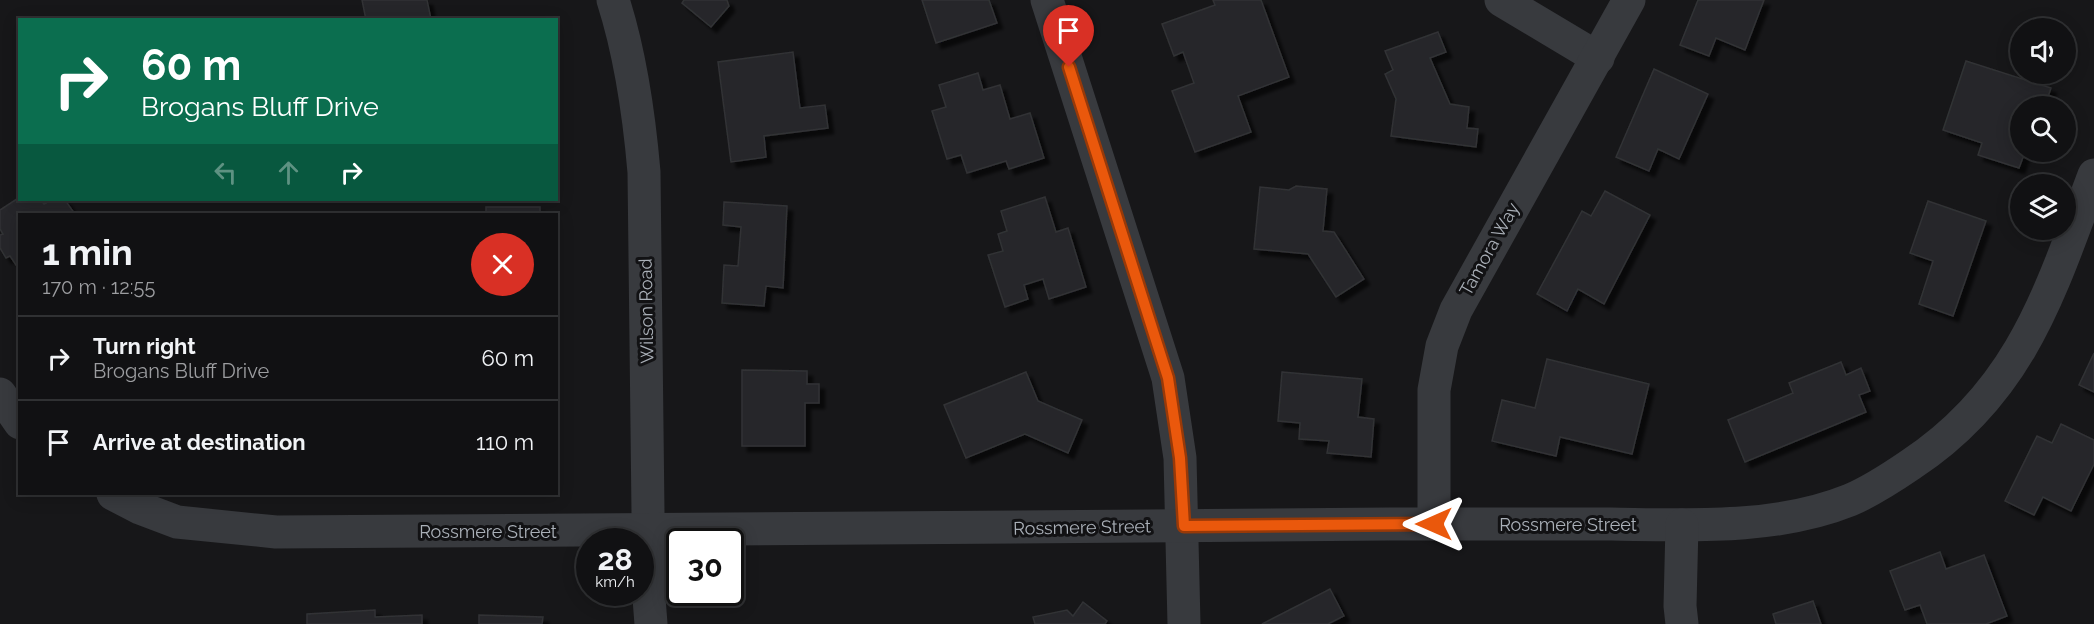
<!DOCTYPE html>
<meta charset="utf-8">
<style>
:root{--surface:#111113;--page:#1e1f21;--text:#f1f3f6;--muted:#9c9da0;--line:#303133}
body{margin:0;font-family:Raleway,sans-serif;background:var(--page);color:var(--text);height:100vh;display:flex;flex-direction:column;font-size:22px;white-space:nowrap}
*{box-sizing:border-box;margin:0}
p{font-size:20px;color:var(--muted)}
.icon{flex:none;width:33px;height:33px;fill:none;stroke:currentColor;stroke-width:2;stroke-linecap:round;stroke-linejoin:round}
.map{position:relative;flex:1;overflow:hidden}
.side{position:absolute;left:18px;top:213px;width:540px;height:282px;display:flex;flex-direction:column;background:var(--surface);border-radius:0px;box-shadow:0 3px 15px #0003,0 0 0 2px var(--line)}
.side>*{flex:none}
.top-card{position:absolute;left:18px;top:18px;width:540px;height:183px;border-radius:0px;box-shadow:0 3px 15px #0003,0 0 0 2px var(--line);background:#0b6e4f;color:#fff;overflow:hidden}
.fabs{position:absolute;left:2010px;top:18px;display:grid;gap:12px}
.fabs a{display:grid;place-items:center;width:66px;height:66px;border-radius:50%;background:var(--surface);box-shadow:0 3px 15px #0003,0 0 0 2px var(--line);font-size:30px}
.speed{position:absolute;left:576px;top:528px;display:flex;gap:12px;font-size:30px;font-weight:700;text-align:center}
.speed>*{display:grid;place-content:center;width:78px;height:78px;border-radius:50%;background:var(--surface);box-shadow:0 3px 15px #0003,0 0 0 2px var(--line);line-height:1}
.speed small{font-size:15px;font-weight:400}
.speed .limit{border:3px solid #111;border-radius:9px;background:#fff;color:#111}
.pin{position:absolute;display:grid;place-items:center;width:51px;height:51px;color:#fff;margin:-62px -26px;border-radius:50% 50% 50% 0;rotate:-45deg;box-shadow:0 0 6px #0007}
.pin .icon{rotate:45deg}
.me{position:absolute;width:66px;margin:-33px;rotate:270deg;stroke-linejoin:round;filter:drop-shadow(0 0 4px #0008)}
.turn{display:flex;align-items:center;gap:21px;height:126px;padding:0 24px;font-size:27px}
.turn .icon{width:78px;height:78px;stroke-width:2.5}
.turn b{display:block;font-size:42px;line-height:51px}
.lanes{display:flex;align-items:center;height:57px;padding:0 24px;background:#0003;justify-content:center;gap:30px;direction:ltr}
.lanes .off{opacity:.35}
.round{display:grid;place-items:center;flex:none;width:63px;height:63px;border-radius:32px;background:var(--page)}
.summary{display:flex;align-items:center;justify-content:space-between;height:102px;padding:0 24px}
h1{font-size:36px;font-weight:700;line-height:45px}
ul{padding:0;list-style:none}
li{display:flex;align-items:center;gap:18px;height:84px;padding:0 24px;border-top:2px solid var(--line)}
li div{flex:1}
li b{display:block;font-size:22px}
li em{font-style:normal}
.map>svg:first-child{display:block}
.building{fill:#27282a;stroke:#313235;stroke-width:1.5;filter:url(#shadow)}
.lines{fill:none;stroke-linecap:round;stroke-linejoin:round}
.minor{stroke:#383a3e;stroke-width:33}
.route-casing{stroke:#983908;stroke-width:15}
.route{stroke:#ea580c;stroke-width:10}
.labels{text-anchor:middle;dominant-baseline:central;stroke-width:6;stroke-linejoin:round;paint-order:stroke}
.street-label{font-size:18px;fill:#aab0b8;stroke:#121214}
</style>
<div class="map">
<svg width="2094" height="624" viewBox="0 0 2094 624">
<defs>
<filter id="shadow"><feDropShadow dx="5.5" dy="5.5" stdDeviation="1.5" flood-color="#0009"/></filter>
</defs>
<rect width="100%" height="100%" fill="#171719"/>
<!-- building -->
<g class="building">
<polygon points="362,0 427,0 431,19 366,20"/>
<polygon points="684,0 727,0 729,6 711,27 682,3"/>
<polygon points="922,0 989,0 997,23 936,43"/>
<polygon points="1213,0 1261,0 1289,77 1238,96 1251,132 1195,152 1172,91 1194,83 1183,52 1174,56 1162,24 1215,5"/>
<polygon points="1698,0 1764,0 1745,50 1716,38 1709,56 1680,45"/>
<polygon points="1438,32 1446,52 1430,58 1450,104 1469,107 1467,128 1478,129 1476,147 1391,136 1396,99 1385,74 1393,70 1385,51"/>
<polygon points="793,52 800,108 825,105 828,128 764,136 766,157 731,162 718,62"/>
<polygon points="1966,61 2051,88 2045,106 2020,106 2020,152 2025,152 2019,168 1978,155 1982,143 1943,130"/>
<polygon points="1654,69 1708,94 1679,159 1658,149 1649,171 1616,157"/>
<polygon points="978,73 983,90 1000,85 1010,119 1030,113 1044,158 1009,169 1006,161 967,173 961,155 947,159 932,111 946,107 939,85"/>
<polygon points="1296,186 1327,189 1323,231 1334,232 1364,279 1336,297 1308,254 1254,249 1260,187 1289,190"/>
<polygon points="1605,191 1650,215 1604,304 1578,289 1567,311 1537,294 1582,211 1591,216"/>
<polygon points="20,197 20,200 41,200 44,204 52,200 65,200 75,214 20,214 20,271 10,256 6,258 0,248 0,235 3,234 0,229 0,210"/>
<polygon points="1045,197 1056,232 1068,228 1086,287 1049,299 1043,279 1024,285 1028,299 1005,307 988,255 1003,251 998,234 1007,231 1001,211"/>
<polygon points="1928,201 1986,221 1953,316 1919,304 1933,261 1910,253"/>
<polygon points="724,202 787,206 783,288 766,286 764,306 722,303 724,265 738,266 741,227 723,225"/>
<rect x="486" y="207" width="54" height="7"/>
<polygon points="2094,353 2094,392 2079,385"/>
<polygon points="1547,359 1649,384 1632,454 1560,437 1556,456 1492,441 1502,400 1535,408"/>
<polygon points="1841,362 1846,375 1861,368 1870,391 1859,395 1866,412 1745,462 1728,420 1793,393 1789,383"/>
<polygon points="742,370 807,371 807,384 819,384 819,403 805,403 805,446 742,446"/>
<polygon points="1026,372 1038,401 1082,420 1068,453 1025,434 966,458 944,405"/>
<polygon points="1282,372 1362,379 1358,417 1374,419 1371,457 1327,453 1329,441 1299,439 1300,423 1278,421"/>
<polygon points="2061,424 2094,440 2094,464 2071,511 2043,497 2034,515 2005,501 2037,436 2052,443"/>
<polygon points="1940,552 1946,569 1984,555 2007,616 1986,624 1927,624 1920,605 1905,610 1890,571"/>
<polygon points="1330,589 1344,616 1328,624 1262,624"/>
<polygon points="1813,601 1821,624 1776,624 1773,614"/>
<polygon points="1083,602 1107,621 1105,624 1035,624 1033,617 1067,610 1073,616"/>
<polygon points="375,610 375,617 422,615 422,624 307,624 307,614"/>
<polygon points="479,615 543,617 542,624 479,624"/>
</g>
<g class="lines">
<!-- minor -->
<g class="minor">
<path d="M 613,0 C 631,56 639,114 644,172 L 649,598 L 651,624"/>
<polyline points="1047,0 1168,378 1180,458 1184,624"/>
<polyline points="1501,0 1598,58"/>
<polyline points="0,394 20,423"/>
<path d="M 113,494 L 140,508 L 177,522 L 276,532 C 647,530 1019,527 1390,524 C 1464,524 1538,524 1611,524 C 1689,525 1776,530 1850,500 C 1871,491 1891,478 1910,465 C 2021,392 2050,292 2094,175"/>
<polyline points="1434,524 1434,390 1442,346 1456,310 1629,0"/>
<polyline points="1682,525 1680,606 1682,624"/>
</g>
</g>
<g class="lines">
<!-- route casing -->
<g class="route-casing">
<polyline id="route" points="1069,67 1168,378 1180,458 1184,526 1434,524"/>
</g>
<!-- route -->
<use href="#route" class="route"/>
</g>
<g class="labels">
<!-- street labels -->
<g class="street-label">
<text transform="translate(1489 249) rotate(-61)">Tamora Way</text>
<text transform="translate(646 311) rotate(-91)">Wilson Road</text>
<text x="1568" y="524">Rossmere Street</text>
<text transform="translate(1082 527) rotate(-1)">Rossmere Street</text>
<text x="488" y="531">Rossmere Street</text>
</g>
</g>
</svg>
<div class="fabs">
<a><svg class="icon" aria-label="sound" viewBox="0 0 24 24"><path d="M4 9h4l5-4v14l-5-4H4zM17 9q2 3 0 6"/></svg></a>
<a><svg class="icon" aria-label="search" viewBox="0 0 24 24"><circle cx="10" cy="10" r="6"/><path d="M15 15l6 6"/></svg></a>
<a><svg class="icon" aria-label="layers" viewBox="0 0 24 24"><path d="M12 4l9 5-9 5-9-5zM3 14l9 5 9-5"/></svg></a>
</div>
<div class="speed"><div>28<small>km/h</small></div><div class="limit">30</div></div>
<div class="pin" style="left:1069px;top:67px;background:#d93025"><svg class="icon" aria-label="arrive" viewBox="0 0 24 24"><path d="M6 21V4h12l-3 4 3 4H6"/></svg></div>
<svg class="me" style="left:1434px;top:524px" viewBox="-20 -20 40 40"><path d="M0-17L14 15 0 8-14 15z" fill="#ea580c" stroke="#fff" stroke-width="4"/></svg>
<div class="top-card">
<div class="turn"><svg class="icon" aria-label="right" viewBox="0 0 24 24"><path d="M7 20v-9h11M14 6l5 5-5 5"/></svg><div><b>60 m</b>Brogans Bluff Drive</div></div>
<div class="lanes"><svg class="icon off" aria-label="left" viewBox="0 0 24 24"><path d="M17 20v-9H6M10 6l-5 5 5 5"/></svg><svg class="icon off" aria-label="ahead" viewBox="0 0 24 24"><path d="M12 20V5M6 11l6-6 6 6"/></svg><svg class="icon" aria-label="right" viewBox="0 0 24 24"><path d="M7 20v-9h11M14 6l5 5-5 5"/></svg></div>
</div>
<section class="side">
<div class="summary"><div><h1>1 min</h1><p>170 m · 12:55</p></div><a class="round" style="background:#d93025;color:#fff"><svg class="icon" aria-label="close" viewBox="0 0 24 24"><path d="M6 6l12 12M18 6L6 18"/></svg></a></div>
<ul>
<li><svg class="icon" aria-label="right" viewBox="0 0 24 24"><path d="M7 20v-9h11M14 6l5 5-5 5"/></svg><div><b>Turn right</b><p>Brogans Bluff Drive</p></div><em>60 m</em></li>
<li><svg class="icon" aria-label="arrive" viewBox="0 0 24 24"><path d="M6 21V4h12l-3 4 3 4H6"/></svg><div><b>Arrive at destination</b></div><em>110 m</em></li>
</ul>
</section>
</div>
